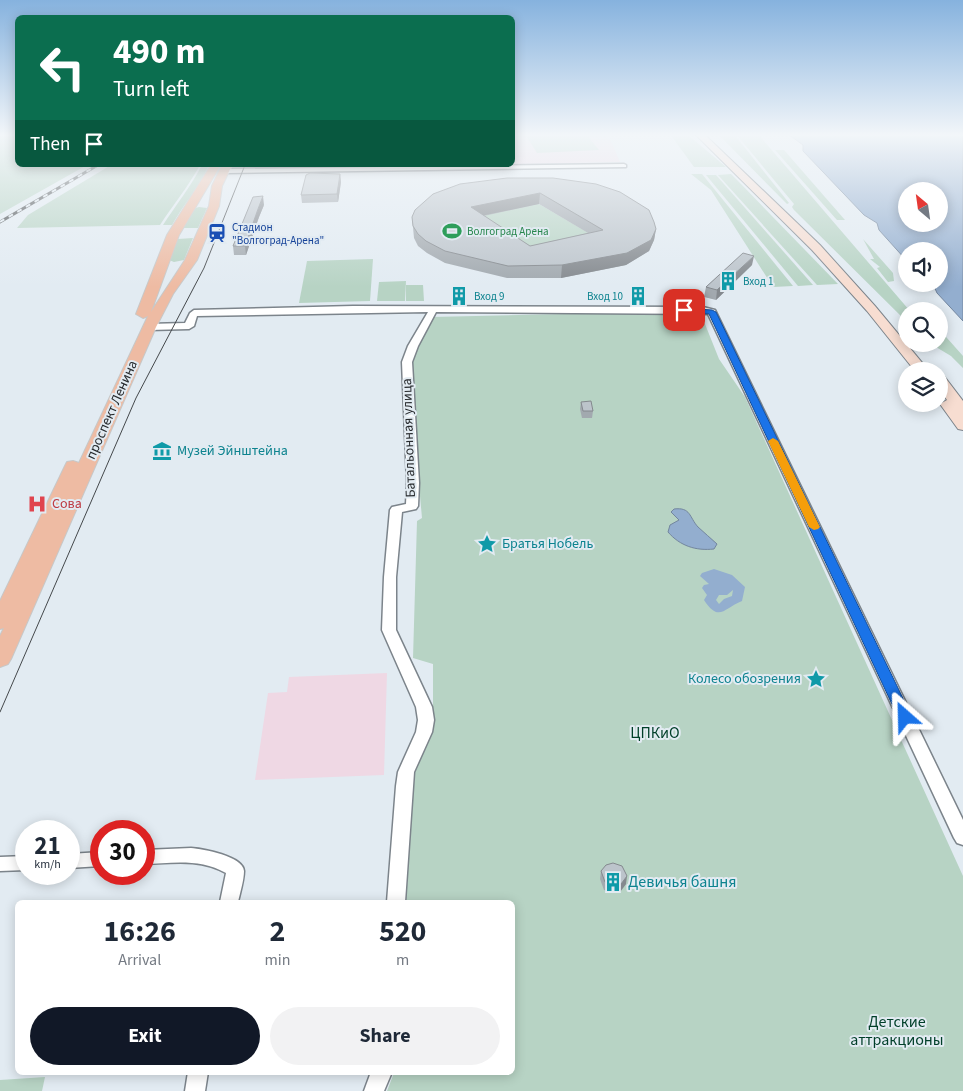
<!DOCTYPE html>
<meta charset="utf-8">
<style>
:root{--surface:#fff;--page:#f2f2f3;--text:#1f2937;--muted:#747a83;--accent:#111827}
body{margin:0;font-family:"Source Sans 3",sans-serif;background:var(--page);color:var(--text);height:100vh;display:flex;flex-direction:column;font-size:19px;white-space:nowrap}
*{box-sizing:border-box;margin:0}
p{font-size:16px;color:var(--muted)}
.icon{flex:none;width:28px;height:28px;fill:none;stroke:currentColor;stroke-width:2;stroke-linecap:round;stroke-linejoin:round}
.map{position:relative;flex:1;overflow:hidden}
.details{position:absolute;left:15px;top:900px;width:500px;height:175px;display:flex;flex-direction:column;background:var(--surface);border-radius:8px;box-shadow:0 2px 12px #0003}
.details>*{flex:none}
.guide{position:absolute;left:15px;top:15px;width:500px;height:152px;border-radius:8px;box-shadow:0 2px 12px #0003;background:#0b6e4f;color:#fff;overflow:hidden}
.needle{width:32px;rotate:331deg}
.buttons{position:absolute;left:898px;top:182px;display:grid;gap:10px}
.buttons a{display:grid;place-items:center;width:50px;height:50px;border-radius:50%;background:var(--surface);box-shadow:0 2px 12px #0003;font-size:25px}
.speed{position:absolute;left:15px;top:820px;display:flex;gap:10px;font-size:25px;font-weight:700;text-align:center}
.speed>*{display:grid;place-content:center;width:65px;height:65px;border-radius:50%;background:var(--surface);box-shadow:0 2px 12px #0003;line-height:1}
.speed small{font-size:12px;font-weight:400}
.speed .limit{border:8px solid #d22;background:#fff;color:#111}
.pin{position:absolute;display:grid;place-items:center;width:42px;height:42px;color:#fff;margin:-21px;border-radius:10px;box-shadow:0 2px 8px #0006}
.me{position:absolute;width:55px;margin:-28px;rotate:335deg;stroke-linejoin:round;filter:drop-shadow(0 0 4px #0008)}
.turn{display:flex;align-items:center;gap:18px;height:105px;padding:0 15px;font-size:22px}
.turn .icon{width:65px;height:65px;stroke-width:2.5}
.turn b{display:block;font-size:35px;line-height:42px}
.then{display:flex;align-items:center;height:48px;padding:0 15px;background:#0003;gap:10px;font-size:19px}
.eta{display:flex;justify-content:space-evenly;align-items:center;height:85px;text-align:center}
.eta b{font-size:30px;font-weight:700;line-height:35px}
.action{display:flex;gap:10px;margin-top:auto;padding:10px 15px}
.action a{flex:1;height:58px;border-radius:30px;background:var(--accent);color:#fff;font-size:20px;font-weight:700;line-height:58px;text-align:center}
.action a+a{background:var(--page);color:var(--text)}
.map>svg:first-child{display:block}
.education{fill:#efd8e4}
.green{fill:#b7d3c4}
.water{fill:#93aecf;stroke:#73869e;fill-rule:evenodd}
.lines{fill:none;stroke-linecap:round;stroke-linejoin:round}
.canal{fill:#93aecf;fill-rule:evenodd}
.street-casing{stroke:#7c848b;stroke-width:3}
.secondary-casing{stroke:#7c848b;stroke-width:2}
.primary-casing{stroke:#c7c8c8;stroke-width:2}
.street{fill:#fff;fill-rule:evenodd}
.secondary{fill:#f7ddd1;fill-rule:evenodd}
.primary{fill:#eebba3;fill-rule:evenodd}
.tram{stroke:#44484b;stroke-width:1}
.rail-casing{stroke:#44484b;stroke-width:3}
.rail{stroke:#e2ebf2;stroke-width:2;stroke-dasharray:5;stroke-linecap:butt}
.wall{fill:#a2a9af;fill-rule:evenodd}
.shaded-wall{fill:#84898e}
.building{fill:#bcc4cb;stroke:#84898e;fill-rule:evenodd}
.route{fill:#1a73e8;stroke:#114b97}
.slow{fill:#f59e0b}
.labels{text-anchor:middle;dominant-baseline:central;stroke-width:4;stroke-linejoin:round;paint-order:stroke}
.far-transit-label{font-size:11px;fill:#164399;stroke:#e2ebf2;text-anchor:start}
.far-leisure-label{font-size:11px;fill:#27864d;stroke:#e2ebf2;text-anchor:start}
.far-culture-label{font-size:11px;fill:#0d838f;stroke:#e2ebf2;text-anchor:start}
.street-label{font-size:14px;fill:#272a2d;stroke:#e2ebf2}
.culture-label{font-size:14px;fill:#0d838f;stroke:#e2ebf2;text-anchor:start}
.health-label{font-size:14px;fill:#be3a42;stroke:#e2ebf2;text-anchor:start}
.near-park-label{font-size:16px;fill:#003f29;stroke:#e2ebf2}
.near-culture-label{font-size:16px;fill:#0d838f;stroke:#e2ebf2;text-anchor:start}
</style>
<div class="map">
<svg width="963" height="1091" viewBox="0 0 963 1091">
<rect width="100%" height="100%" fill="#e2ebf2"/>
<!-- education -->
<g class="education">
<polygon points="512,134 608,134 620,162 513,164"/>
<polygon points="269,165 485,165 268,169"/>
<polygon points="387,673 384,775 255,780 268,693 287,692 289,677"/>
</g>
<!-- green -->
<g class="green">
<polygon points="0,134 17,134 18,165 87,165 0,214"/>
<polygon points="525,134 586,134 599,150 537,153"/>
<polygon points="670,134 687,134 726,167 694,167"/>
<polygon points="718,134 734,134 789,203 787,204"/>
<polygon points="736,134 758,134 910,311 906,311 906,321 794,210 792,207 794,204"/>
<polygon points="775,150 784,150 845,220 837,220"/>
<path d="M 111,165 L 200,165 C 188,187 173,205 160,225 L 17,228 L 28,215 Z"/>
<path d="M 202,165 L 209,165 C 199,187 184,204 172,225 L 163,225 C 176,205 191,186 202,165 Z"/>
<polygon points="691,174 702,174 793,286 773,287 711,190"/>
<polygon points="731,174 742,185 838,284 817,285 718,175"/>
<polygon points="706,175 716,175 813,285 798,286"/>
<polygon points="539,204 602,241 530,258 471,218"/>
<polygon points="199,207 207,208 198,228 183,228 192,209"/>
<polygon points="193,238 184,260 174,262 169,260 178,239"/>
<polygon points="863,239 893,273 894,281 888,282 877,268 880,267 870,259 874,259"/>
<polygon points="373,259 370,301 299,303 307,261"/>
<polygon points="406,281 405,301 377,301 379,282"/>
<polygon points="406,285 423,285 424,301 406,301"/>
<polygon points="609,313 701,314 719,359 745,397 963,876 963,1091 387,1091 394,1073 512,1072 512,902 406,902 414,773 433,715 433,664 413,658 417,521 422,518 408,364 431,317"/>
<polygon points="939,329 963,356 963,368 951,356 931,344 939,344"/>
<polygon points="45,1077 42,1091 0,1091 0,1080"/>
</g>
<!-- water -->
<g class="water">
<path d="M 788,134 L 963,134 L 963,321 L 937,293 L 933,284 L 939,284 L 939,251 L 906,251 L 906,260 L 879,230 L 877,223 L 864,215 L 803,151 L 803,145 ZM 906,191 L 939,191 L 939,224 L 906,224 Z"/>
<path d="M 674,509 C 691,507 689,517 698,527 C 704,533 711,538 717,544 L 714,549 C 696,551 680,546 668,532 L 670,525 L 679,520 L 671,512 Z"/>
</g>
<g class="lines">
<!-- canal -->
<path class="canal" d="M 714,569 L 732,575 L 745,587 L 742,601 C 724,608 719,623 704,600 L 707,595 L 702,588 L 704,585 L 709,584 L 700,576 L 702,573 ZM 733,590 L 732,596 L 724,599 L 719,604 L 716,600 L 719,595 L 727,595 Z"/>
<!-- street casing -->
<g class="street-casing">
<g id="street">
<polygon points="624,164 626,165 626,167 224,173 221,171 224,169"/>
<polygon points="353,306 703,307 715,310 963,820 963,845 957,843 954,838 708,314 436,312 418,346 412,362 419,483 418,506 416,509 402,512 396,577 396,630 432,707 434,720 432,732 414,772 405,902 387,902 396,786 398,772 416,732 418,720 416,707 382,630 384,577 390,510 392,507 406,504 407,483 402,362 408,346 428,312 197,316 194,326 189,329 149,330 144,327 149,324 185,323 190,313 194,310"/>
<path d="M 191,848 C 203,849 243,856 244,871 C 244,880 240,893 238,902 L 220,902 L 226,873 C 200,858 172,863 144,864 L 144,850 Z"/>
<polygon points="101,852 101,866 69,868 69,854"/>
<polygon points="26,856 26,870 0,871 0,857"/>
<polygon points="188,1072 208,1072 205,1091 185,1091"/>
<polygon points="371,1072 392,1072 384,1091 364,1091"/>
</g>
</g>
<!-- secondary casing -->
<g class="secondary-casing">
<g id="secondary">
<polygon points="695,134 704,134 820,245 875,306 929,371 915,371 867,311 812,250"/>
<polygon points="939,375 944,376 963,401 963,430 958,429 940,404 947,400 939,388"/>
</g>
</g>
<!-- primary casing -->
<g class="primary-casing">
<polygon id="primary" points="211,165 220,166 179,235 151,312 185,260 209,206 212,186 222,165 232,165 222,186 219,206 197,260 173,294 156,327 11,659 8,664 0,667 0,636 4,628 0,629 0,601 65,466 67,462 73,461 79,463 148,316 143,318 136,314 167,235"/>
</g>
<!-- street -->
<use href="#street" class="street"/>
<!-- secondary -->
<use href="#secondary" class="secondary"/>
<!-- primary -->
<use href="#primary" class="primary"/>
<!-- tram -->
<polyline class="tram" points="0,712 136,398 204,268 245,165"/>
<!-- rail casing -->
<g class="rail-casing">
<polyline id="rail" points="0,222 98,165"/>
</g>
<!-- rail -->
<use href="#rail" class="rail"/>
</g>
<!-- wall -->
<g class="wall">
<polygon points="340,174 341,182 338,202 302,203 301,195"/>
<path d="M 507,178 L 656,229 L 654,240 L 649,251 L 626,265 L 561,278 L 507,278 L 445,263 L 427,253 L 418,246 L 414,238 L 412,217 ZM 539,204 L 588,233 L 530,246 L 484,216 Z"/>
<polygon points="264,205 259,217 246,255 234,255 233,246"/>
<polygon points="752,265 716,300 704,297 706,287"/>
<polygon points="581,402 593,411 592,418 582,418 580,409"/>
<polygon points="601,871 626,884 620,892 612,893 604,890 600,879"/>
</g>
<!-- shaded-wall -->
<g class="shaded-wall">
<polygon points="340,174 341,182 338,202 337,194"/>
<polygon points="540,193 539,204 471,218 471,207"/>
<polygon points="263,196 264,205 259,217 246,255 245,246 258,209"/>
<polygon points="656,229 654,240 649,251 626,265 561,278 562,265"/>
<polygon points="754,256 752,265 716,300 717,290"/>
<polygon points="627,876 626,884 620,892 621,884"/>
</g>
<!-- building -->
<g class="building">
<polygon points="310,173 340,174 337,194 301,195 306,175"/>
<path d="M 507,178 L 553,178 L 596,184 L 620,192 L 649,210 L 654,222 L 656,229 L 651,240 L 627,253 L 562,265 L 508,266 L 445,251 L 426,241 L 418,234 L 413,226 L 412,217 L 415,210 L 433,194 L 460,184 ZM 540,193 L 603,230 L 530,246 L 471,207 Z"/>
<polygon points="263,196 258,209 245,246 233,246 253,197"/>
<polygon points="743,253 754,256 717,290 706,287"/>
<polygon points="591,401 593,411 583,411 581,402"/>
<polygon points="613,863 622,866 627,876 621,884 613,885 605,882 601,871 606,865"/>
</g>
<!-- sky -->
<linearGradient id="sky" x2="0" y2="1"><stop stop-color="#86b2de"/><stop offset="0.47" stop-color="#f2f6f9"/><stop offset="1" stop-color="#f2f6f9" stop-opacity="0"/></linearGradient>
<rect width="963" height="287" fill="url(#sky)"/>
<!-- route -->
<polygon class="route" points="681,308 712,310 716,312 912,717 910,720 905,722 898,717 709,314 684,312 680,310"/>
<!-- slow -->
<polygon class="slow" points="773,438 778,441 820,527 818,529 814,530 809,527 768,441"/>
<!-- icons -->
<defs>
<g id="stadium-bare" transform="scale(1.5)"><path d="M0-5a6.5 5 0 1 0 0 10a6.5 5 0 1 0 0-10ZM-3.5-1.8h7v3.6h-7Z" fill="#2e9e5b" stroke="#e2ebf2" stroke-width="2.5" paint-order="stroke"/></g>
<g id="station-bare" transform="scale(1.5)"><path d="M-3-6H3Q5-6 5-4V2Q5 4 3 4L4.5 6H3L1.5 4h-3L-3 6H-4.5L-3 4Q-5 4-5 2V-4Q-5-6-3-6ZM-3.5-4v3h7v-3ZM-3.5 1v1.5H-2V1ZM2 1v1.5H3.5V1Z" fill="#1a4fb4" stroke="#e2ebf2" stroke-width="2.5" paint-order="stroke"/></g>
<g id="building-bare" transform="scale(1.5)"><path d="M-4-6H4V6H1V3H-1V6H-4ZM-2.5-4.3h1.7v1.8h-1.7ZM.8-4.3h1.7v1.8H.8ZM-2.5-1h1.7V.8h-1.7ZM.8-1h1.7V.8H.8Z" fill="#0f9aa8" stroke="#e2ebf2" stroke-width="2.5" paint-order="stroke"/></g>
<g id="museum-bare" transform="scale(1.5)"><path d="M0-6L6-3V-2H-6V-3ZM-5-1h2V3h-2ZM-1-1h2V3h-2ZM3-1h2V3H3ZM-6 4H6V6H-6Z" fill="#0f9aa8" stroke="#e2ebf2" stroke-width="2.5" paint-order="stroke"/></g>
<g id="hospital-bare" transform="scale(1.5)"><path d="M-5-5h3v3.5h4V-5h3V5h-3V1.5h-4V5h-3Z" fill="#e0444e" stroke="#e2ebf2" stroke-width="2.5" paint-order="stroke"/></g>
<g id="sight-bare" transform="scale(1.5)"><path d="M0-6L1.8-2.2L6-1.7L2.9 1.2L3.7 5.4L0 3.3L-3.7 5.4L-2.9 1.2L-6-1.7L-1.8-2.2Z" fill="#0f9aa8" stroke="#e2ebf2" stroke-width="2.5" paint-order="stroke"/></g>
</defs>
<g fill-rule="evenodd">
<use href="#stadium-bare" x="452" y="231"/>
<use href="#station-bare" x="217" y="233"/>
<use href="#building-bare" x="728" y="281"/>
<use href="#building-bare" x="459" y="296"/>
<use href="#building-bare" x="638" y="296"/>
<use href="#museum-bare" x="162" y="451"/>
<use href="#hospital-bare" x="37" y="504"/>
<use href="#sight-bare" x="487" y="544"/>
<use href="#sight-bare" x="816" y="679"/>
<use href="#building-bare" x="613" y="882"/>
</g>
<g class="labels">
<!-- far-transit labels -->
<g class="far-transit-label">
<text x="232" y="227">Стадион<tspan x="232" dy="13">"Волгоград-Арена"</tspan></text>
</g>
<!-- far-leisure labels -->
<g class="far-leisure-label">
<text x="467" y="231">Волгоград Арена</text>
</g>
<!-- far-culture labels -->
<g class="far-culture-label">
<text x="743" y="281">Вход 1</text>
<text x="474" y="296">Вход 9</text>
<text x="623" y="296" text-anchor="end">Вход 10</text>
</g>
<!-- street labels -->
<g class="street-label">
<text transform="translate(112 410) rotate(-66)">проспект Ленина</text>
<text transform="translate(409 438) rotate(-92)">Батальонная улица</text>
</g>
<!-- culture labels -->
<g class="culture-label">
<text x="177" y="451">Музей Эйнштейна</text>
<text x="502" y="544">Братья Нобель</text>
<text x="801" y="679" text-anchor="end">Колесо обозрения</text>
</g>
<!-- health labels -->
<g class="health-label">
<text x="52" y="504">Сова</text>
</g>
<!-- near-park labels -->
<g class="near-park-label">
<text x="655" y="733">ЦПКиО</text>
<text x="897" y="1022">Детские<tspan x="897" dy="18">аттракционы</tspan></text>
</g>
<!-- near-culture labels -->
<g class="near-culture-label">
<text x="628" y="882">Девичья башня</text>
</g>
</g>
</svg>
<div class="buttons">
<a><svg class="needle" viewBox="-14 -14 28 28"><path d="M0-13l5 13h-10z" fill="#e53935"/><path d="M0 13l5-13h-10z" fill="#747a83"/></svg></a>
<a><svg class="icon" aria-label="sound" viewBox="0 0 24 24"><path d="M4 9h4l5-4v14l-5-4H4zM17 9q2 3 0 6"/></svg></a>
<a><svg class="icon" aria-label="search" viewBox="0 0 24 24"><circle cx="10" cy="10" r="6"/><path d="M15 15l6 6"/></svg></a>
<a><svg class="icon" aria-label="layers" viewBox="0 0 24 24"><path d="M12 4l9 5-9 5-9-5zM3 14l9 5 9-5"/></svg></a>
</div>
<div class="speed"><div>21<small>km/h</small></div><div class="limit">30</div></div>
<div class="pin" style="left:684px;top:310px;background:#d93025"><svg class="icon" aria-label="arrive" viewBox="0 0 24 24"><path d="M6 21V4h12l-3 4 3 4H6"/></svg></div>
<svg class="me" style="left:905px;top:717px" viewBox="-20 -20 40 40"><path d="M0-17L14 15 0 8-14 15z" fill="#1a73e8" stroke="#fff" stroke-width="4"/></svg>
<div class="guide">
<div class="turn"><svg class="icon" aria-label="left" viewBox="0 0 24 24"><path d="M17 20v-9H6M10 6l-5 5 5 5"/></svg><div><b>490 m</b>Turn left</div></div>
<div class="then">Then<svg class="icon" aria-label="arrive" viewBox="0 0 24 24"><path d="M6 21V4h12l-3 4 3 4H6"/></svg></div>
</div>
<section class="details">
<div class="eta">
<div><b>16:26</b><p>Arrival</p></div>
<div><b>2</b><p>min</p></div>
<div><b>520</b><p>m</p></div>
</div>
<div class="action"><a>Exit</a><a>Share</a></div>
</section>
</div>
